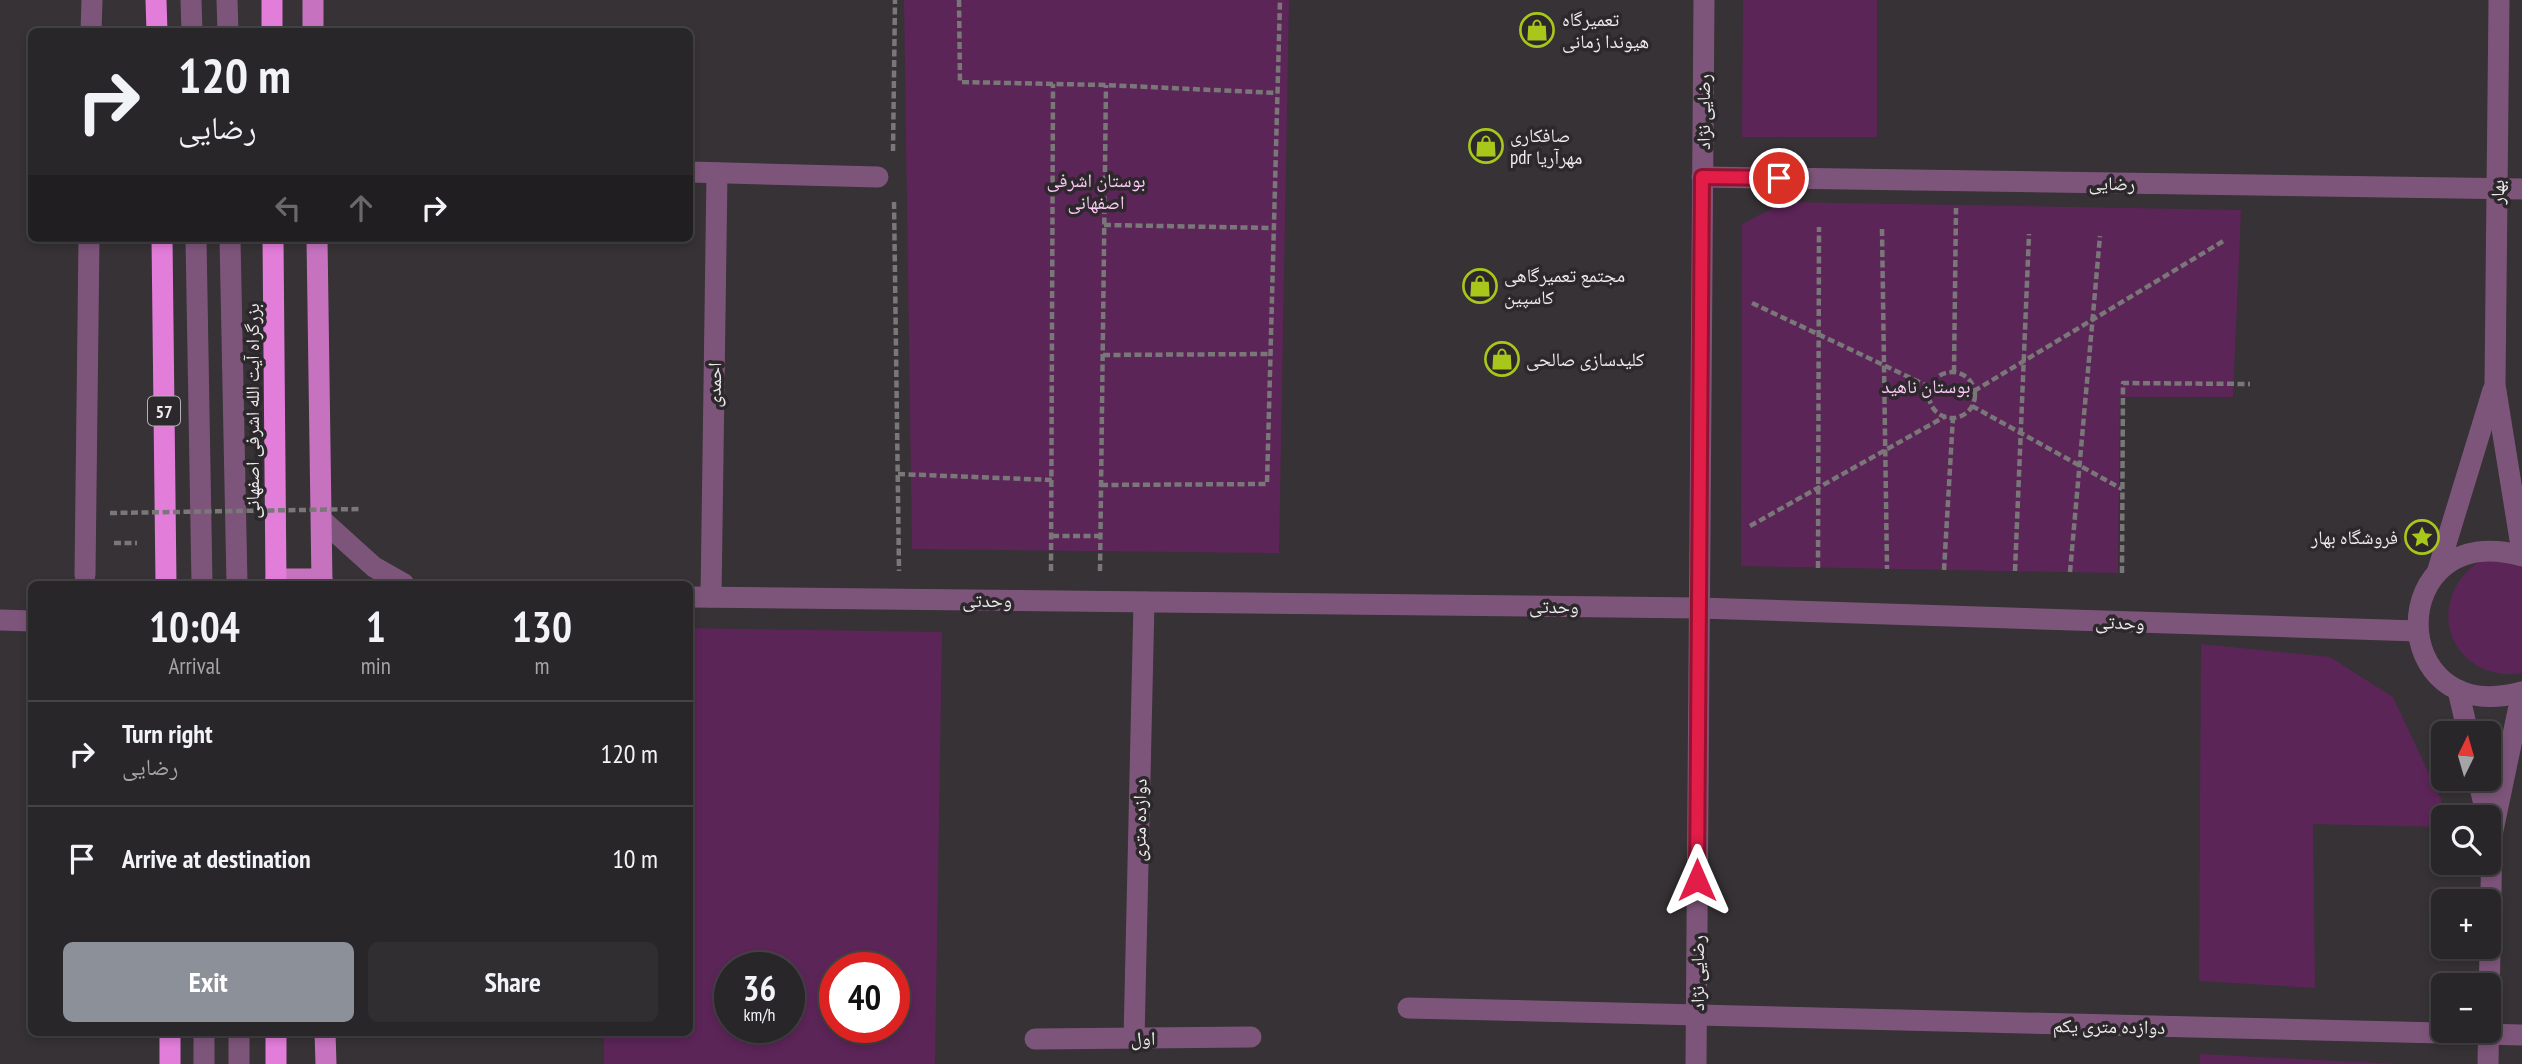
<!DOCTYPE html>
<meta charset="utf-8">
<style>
:root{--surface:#282628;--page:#302e30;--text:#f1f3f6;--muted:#a5a5a8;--line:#444345;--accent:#8c9099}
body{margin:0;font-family:"PT Sans Narrow","Noto Naskh Arabic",sans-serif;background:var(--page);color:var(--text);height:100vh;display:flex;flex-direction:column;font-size:26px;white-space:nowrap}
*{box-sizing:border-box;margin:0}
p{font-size:23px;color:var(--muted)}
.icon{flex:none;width:38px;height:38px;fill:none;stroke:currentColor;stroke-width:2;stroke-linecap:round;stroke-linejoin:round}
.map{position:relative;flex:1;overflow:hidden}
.sheet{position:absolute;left:28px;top:581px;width:665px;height:455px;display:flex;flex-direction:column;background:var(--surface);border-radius:10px;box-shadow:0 4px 10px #0003,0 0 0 2px var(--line)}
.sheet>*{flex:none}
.banner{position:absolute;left:28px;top:28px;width:665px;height:214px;border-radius:10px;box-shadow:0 4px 10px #0003,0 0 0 2px var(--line);background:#282628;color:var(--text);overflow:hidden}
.needle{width:46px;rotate:5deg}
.controls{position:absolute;left:2431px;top:721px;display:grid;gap:14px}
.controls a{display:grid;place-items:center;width:70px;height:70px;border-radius:10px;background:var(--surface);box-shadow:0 4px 10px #0003,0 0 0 2px var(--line);font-size:35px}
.speed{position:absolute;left:714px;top:952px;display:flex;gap:14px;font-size:35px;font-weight:700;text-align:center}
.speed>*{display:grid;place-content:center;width:91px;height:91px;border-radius:50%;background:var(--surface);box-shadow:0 4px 10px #0003,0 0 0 2px var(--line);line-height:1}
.speed small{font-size:18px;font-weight:400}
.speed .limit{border:10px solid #d22;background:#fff;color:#111}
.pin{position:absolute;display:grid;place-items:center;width:60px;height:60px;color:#fff;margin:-30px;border:4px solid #fff;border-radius:50%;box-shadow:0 2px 7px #0007}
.me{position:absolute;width:77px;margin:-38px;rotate:0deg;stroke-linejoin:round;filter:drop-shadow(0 0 5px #0008)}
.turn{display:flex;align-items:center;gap:24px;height:147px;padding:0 35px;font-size:32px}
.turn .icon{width:91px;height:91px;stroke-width:2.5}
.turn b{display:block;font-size:49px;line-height:60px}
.lanes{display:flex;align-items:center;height:66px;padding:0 35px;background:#0003;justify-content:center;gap:35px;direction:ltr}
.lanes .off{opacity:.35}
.eta{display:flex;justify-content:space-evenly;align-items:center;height:119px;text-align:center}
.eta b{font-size:42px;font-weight:800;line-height:49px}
.cta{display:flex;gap:14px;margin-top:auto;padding:14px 35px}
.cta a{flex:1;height:80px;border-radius:10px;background:var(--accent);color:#fff;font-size:28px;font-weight:800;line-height:80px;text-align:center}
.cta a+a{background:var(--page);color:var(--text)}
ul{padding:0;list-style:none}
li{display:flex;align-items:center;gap:21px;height:105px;padding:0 35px;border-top:2px solid var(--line)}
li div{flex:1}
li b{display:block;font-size:26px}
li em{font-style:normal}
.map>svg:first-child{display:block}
.green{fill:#5c2558;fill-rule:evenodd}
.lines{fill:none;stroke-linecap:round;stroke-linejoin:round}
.path{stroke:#7a7779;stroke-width:4.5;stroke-dasharray:7 3.5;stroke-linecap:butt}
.minor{stroke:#7e557a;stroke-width:21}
.major{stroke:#c672bf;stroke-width:21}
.highway{stroke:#e37dda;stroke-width:21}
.path-bridge{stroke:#7a7779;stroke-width:4.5;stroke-dasharray:7 3.5;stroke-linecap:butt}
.route-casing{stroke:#92132f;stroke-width:18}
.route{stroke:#e11d48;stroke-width:12}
.labels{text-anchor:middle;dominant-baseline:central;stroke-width:7;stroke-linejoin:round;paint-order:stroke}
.shield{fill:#2c282b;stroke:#b3b0b2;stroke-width:2}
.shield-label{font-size:18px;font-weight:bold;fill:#edebec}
.poi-label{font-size:19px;fill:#edebec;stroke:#2c282b;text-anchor:start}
.street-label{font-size:19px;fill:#edebec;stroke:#2c282b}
.park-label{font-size:19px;fill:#fdc9f7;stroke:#2c282b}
</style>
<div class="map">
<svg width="2522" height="1064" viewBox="0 0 2522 1064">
<rect width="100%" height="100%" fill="#363235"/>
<!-- green -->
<g class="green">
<polygon points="904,0 1289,0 1279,553 912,549"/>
<polygon points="1743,0 1877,0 1877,137 1742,137"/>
<polygon points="1785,202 2241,210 2233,397 2120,397 2118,573 1741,566 1742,224"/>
<path d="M 2522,557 L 2522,673 C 2464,683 2426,623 2463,576 C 2468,570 2477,562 2484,560 C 2495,556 2511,558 2522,557 Z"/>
<path d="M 690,628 L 942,632 L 935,1064 L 604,1064 L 604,1033 L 690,1032 ZM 730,968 L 789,968 L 789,1027 L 730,1027 ZM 835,968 L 894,968 L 894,1027 L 835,1027 Z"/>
<polygon points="2201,644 2330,657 2393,697 2441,799 2442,827 2313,824 2315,988 2199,981"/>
<polygon points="2200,1054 2397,1064 2200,1064"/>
</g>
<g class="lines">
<!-- path -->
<g class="path">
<polyline points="959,0 960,82 1106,85 1277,93"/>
<polyline points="893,151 895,0"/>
<polyline points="894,202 899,571"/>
<polyline points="1104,225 1274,228"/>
<polyline points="1882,229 1887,569"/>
<polyline points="1752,303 1930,387"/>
<polyline points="1103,355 1270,354"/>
<polyline points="1954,372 1956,208"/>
<circle cx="1952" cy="395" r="23"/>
<polyline points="1974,391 2225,240"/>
<polyline points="1972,406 2122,489"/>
<polyline points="898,474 1052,480"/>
<polyline points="1101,485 1267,484 1280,0"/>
<polyline points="1750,526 1946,416"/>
<polyline points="1052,536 1100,536"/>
<polyline points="114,543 137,543"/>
<polyline points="1818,568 1819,227"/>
<polyline points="1944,570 1953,417"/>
<polyline points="1051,571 1053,84"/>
<polyline points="1100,571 1106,85"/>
<polyline points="2015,571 2029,234"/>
<polyline points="2070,572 2100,236"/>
<polyline points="2122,573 2123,383 2250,384"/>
</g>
<!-- minor -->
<g class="minor">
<polyline points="191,0 192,32"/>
<polyline points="227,0 228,32"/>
<polyline points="2499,0 2495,385 2522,552"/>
<polyline points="91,32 92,0"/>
<polyline points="690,172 878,177"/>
<polyline points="1702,177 2522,189"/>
<polyline points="196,238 202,584"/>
<polyline points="230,238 237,584"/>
<polyline points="322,520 374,567 404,584"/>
<path d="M 2522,556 C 2384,517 2383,730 2522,692"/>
<polyline points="2437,573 2493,390"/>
<polyline points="85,575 89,238"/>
<polyline points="690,597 1699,608 2417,631"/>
<polyline points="711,597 717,173"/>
<polyline points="0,620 32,621"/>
<polyline points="2458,690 2468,733"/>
<polyline points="2478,779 2487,817"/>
<polyline points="1408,1008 2522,1035"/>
<polyline points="204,1032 204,1064"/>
<polyline points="239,1032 239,1064"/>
<polyline points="1035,1039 1251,1037"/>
<polyline points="1134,1039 1144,602"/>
<polyline points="1696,1064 1704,0"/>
<polyline points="2488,1064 2492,835 2522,692"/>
</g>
<!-- major -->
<g class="major">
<polyline points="313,0 313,32"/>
<polyline points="317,238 322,584"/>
<polyline points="276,579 322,579"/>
<polyline points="325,1032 326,1064"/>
</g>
<!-- highway -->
<g class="highway">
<polyline points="156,0 157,32"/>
<polyline points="272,0 272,32"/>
<polyline points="162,238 166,584"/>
<polyline points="273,238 276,584"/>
<polyline points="276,1032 276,1064"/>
<polyline points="170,1064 170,1032"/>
</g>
<!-- path-bridge -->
<polyline class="path-bridge" points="110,513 361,509"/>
</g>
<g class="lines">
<!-- route casing -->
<g class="route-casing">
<polyline id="route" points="1697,880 1702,177 1779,178"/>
</g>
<!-- route -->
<use href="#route" class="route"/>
</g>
<!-- icons -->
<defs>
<g id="shop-ring" transform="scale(1.75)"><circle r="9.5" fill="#2c282b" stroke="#a9c71a" stroke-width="1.5"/><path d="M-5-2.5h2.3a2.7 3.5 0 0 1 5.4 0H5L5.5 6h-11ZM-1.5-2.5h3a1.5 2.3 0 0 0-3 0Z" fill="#a9c71a"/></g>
<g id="sight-ring" transform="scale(1.75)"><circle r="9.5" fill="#2c282b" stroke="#a9c71a" stroke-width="1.5"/><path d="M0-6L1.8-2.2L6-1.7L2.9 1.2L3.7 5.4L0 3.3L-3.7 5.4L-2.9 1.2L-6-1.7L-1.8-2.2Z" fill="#a9c71a"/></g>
</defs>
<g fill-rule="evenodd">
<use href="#shop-ring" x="1537" y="30"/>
<use href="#shop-ring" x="1486" y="146"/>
<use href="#shop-ring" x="1480" y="286"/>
<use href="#shop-ring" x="1502" y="359"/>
<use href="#sight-ring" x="2422" y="537"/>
</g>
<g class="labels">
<!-- shield labels -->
<rect class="shield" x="148" y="396.5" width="32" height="29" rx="5"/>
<g class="shield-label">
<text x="164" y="411">57</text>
</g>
<!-- poi labels -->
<g class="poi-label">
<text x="1562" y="19">تعمیرگاه<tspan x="1562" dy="22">هیوندا زمانی</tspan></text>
<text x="1510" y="135">صافکاری<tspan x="1510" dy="22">pdr مهرآریا</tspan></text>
<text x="1504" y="275">مجتمع تعمیرگاهی<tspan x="1504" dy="22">کاسپین</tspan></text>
<text x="1526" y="359">کلیدسازى صالحى</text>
<text x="2398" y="537" text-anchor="end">فروشگاه بهار</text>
</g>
<!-- street labels -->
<g class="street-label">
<text transform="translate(1703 112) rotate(-90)">رضایی نژاد</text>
<text transform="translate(2112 183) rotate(1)">رضایی</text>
<text transform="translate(2497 192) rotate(-89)">بهار</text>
<text transform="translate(714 385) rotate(-89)">احمدی</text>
<text transform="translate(252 411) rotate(-90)">بزرگراه آیت الله اشرفی اصفهانی</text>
<text x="987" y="600">وحدتی</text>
<text transform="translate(1554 606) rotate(1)">وحدتی</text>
<text transform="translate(2120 622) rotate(2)">وحدتی</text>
<text transform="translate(1139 820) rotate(-89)">دوازده متری</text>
<text transform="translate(1697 973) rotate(-90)">رضایی نژاد</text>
<text transform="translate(2109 1026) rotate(1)">دوازده متری یکم</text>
<text transform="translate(1143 1038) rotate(-1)">اول</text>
</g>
<!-- park labels -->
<g class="park-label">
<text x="1096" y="180">بوستان اشرفی<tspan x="1096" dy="22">اصفهانی</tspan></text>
<text x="1926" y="386">بوستان ناهید</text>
</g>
</g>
</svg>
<div class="controls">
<a><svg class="needle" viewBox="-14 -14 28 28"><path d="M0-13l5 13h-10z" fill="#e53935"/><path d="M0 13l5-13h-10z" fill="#a5a5a8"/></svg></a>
<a><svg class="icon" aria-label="search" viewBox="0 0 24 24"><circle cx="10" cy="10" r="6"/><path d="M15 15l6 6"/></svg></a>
<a>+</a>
<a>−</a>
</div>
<div class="speed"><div>36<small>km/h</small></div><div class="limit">40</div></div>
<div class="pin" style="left:1779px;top:178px;background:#d93025"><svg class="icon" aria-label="arrive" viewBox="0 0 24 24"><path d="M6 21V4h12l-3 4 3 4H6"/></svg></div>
<svg class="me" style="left:1697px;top:880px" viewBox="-20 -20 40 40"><path d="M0-17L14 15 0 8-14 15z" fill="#e11d48" stroke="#fff" stroke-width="4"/></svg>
<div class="banner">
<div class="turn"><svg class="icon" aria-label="right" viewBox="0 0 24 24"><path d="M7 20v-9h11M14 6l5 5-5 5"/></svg><div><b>120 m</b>رضایی</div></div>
<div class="lanes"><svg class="icon off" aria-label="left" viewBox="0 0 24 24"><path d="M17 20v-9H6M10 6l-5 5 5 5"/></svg><svg class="icon off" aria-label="ahead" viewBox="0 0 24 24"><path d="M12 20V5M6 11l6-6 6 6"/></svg><svg class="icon" aria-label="right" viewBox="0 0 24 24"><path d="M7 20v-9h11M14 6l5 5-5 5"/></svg></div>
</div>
<section class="sheet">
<div class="eta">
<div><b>10:04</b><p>Arrival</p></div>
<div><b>1</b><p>min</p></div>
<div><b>130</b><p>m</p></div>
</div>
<ul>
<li><svg class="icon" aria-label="right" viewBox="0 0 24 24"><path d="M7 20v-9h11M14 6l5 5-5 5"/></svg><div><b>Turn right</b><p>رضایی</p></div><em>120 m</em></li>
<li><svg class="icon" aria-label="arrive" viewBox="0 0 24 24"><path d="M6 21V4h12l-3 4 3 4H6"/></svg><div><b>Arrive at destination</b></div><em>10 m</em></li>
</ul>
<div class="cta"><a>Exit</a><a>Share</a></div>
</section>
</div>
